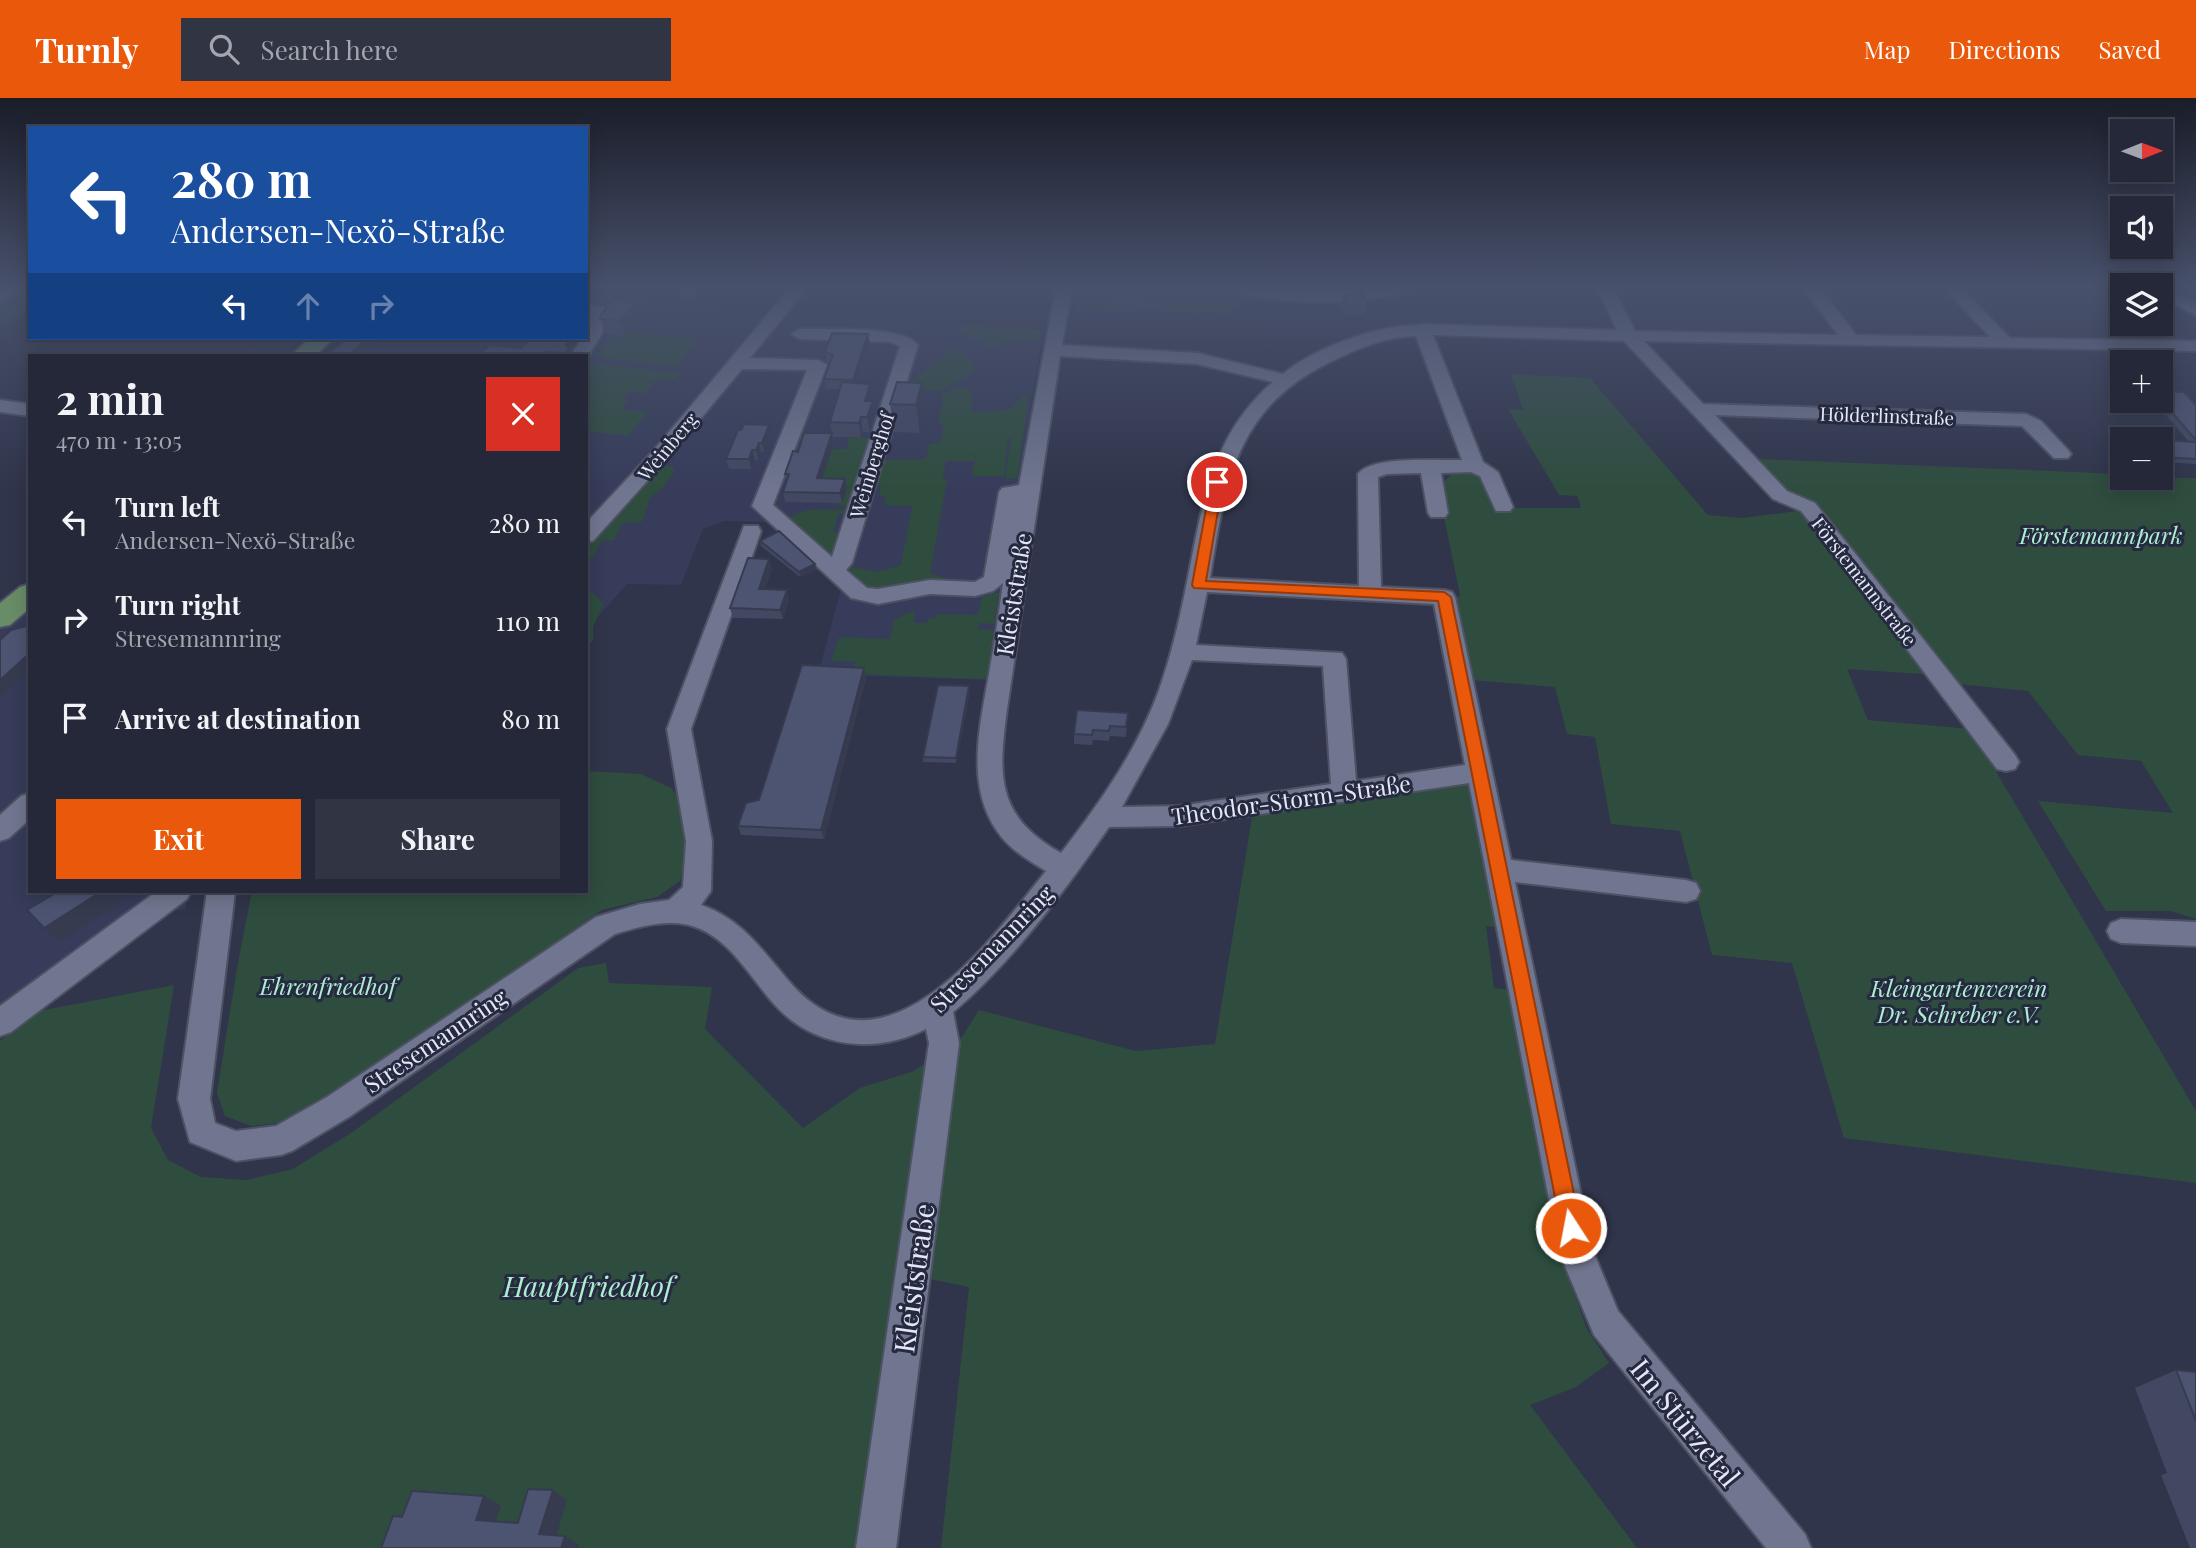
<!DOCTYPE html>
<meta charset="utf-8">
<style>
:root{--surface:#242838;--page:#303443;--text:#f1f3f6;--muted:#a3a6ae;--line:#414453;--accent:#ea580c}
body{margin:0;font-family:"Playfair Display",serif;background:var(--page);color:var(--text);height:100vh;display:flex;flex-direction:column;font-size:26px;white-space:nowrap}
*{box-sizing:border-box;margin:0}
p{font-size:23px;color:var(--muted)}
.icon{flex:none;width:38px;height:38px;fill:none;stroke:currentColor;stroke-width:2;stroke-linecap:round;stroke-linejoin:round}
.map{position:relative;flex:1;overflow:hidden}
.drawer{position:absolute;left:28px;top:256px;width:560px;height:539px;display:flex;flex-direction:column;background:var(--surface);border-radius:0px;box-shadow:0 4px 18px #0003,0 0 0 2px var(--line)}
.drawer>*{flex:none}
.top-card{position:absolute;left:28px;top:28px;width:560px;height:214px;border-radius:0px;box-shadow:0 4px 18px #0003,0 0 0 2px var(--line);background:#1a4fa0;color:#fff;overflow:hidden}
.needle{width:46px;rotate:89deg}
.controls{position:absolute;left:2110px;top:21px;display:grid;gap:14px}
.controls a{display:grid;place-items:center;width:63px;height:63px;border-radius:0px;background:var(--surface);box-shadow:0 4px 18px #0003,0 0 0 2px var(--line);font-size:35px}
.pin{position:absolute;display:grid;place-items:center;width:60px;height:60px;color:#fff;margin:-30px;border:4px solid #fff;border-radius:50%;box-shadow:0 2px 7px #0007}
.me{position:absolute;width:77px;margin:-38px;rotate:349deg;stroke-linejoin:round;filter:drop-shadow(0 0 5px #0008)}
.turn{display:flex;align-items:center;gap:24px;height:147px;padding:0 28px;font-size:32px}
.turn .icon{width:91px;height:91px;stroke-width:2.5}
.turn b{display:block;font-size:49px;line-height:60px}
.lanes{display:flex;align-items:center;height:66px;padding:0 28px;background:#0003;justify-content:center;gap:35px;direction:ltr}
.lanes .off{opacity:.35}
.round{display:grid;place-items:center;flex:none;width:74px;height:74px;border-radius:0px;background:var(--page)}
.headline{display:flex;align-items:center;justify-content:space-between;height:119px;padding:0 28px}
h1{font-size:42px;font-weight:700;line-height:52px}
.action{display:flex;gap:14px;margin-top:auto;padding:14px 28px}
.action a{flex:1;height:80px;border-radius:0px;background:var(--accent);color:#fff;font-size:28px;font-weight:700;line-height:80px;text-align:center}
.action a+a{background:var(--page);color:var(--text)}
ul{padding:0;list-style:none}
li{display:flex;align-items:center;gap:21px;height:98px;padding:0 28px}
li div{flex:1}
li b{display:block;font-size:26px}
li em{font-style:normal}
header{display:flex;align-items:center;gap:42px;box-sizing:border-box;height:98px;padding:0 35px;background:var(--accent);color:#fff}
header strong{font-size:33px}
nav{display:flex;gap:38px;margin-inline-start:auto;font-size:24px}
.search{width:490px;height:63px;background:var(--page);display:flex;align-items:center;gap:18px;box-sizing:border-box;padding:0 24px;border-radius:0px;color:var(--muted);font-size:26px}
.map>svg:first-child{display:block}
.built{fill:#363c59}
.green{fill:#2e4d3e}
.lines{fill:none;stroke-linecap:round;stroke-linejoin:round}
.minor-casing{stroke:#4d5163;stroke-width:4}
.major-casing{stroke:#4d5163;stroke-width:4}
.minor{fill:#70768f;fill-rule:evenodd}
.major{fill:#688c68;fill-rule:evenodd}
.tram{stroke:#989dae;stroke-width:2}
.wall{fill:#424862}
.shaded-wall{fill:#363b50}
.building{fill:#4d5472;stroke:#363b50;stroke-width:2}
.route{fill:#ea580c;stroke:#983908;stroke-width:2}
.labels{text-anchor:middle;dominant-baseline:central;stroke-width:6;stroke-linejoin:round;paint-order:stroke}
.far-street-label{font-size:19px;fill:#e4e8f6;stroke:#262a40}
.park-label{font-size:23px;font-style:italic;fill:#adefcf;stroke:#262a40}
.street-label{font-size:23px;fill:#e4e8f6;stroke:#262a40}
.near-street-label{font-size:28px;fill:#e4e8f6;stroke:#262a40}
.near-park-label{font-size:28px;font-style:italic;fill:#adefcf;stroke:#262a40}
</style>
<header>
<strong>Turnly</strong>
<div class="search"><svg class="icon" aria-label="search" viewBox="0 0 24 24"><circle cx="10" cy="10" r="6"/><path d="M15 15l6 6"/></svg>Search here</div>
<nav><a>Map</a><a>Directions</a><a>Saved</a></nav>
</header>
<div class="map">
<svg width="2196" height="1450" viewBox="0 0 2196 1450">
<rect width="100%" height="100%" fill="#30354b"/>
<!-- built -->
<g class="built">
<polygon points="586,197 786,222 792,215 810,215 1043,232 988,582 818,576 841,491 821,468 765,424 724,423 703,431 681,487 627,486 586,532 586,257 330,257 350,240 586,240"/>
<polygon points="30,482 30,793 187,793 186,811 171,813 0,920 0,507"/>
</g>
<!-- green -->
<g class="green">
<polygon points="30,190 30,212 0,229 0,205"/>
<polygon points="1079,190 1208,190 1249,199 1230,215 1076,213"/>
<polygon points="963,226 1042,232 1040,243 1004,244 1003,248 986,248 984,244 975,243 961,234"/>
<polygon points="627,234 699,241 677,269 594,259 617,236"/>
<polygon points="954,250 958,250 975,268 975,273 940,293 904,289"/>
<polygon points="586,265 680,275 673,282 656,281 645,295 630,293 624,300 628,302 621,311 647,314 628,338 586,333"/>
<polygon points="1511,276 1590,280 1708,417 1742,420 1805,412 1758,361 2078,374 2123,377 2123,380 2196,380 2196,821 2171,813 2106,813 2038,703 2173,715 2141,663 2078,657 2028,593 1957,586 1950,578 1847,571 1868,622 1971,631 2196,1013 2196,1085 1844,1040 1792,865 1712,857 1680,733 1611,726 1595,639 1567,636 1555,589 1471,582 1453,506 1460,497 1438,390 1456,372 1484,378 1499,410 1581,410 1577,398 1559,397 1508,311 1523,312"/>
<path d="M 959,289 L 968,292 L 973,297 L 971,313 C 990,314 1012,317 1021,299 L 1029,298 L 1017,380 L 1005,381 L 1011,340 L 1008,340 L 1004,378 L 972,378 L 979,340 L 974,363 L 946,363 L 943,380 L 947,382 L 930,475 L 948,481 L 945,485 L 870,493 L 846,475 L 847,468 L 879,474 L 901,467 L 912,408 L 884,407 L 886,398 L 879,398 L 881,388 L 868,387 L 875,366 L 886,362 L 926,361 L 929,346 L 940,345 L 944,327 L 938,325 L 943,303 L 941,297 Z"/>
<polygon points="850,339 875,340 854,408 835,407 835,405 842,405 819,390 832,351 846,351"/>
<polygon points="673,368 674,373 663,390 650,399 642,424 622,425 614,442 601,443 593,459 586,461 586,445 658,369"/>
<polygon points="854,411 852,415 838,416 833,435 846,435 837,454 828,456 786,421 807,412"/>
<polygon points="586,493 593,495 603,506 593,529 593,542 586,550"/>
<polygon points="999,494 994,526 979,525 978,531 994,532 987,581 853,576 855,563 831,563 839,539 890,541 894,522 914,512 914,525 928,525 929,520 936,520 937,516 978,517 982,499"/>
<polygon points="586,673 641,676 671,690 686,710 690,743 680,783 657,799 602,812 337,995 284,1024 251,1028 225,1018 217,995 237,870 252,793 586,793"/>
<polygon points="1473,683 1503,830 1486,828 1494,890 1513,892 1562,1162 1587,1231 1609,1265 1576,1289 1530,1307 1637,1450 941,1450 969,1189 930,1181 892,1450 0,1450 0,943 34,914 174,887 151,1030 168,1062 201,1079 246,1082 293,1071 351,1035 578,870 606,865 609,885 712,889 705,931 803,1030 860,990 914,973 962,939 979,912 1136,953 1215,946 1253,713"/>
</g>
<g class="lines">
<!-- minor casing -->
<g class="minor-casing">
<g id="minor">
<polygon points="5,190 25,190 0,204 0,192"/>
<polygon points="680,190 696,190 696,194 688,199 682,198"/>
<path d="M 790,190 L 807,190 L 750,260 L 818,262 L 827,267 L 773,407 L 832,459 L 900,248 L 890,244 L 800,241 L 791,236 L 800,231 C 827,232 902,226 918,247 L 852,465 L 846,472 L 867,490 L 878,491 L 930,482 L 975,484 L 984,479 L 999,394 L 1002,390 L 1019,387 L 1056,190 L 1072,190 L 1062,247 L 1197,255 L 1283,276 C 1309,254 1356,236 1389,230 C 1400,228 1411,228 1422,226 L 1617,232 L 1597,190 L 1613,190 L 1635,233 L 1838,237 L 1803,190 L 1820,190 L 1856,237 L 1990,239 L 1944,190 L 1961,190 L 2010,240 L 2196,243 L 2196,253 L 1644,243 L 1703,306 L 2026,316 L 2041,323 L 2068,352 L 2071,356 L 2068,360 L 2054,360 L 2022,328 L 1715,317 L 1787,393 L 1815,405 L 2015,657 L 2019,664 L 2015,671 L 2006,673 L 1997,671 L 1843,466 L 1801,413 L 1773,401 L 1624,243 L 1433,237 L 1483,364 L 1498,374 L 1513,409 L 1510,413 L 1496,413 L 1480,378 L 1471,374 L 1441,375 L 1448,415 L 1445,419 L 1431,419 L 1428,415 L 1421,375 L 1387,376 L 1378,379 L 1381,489 L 1444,492 L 1452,494 L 1455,499 L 1511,762 L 1686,782 L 1696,785 L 1700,793 L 1696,801 L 1686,804 L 1515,784 L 1593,1153 L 1618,1213 L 1805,1436 L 1811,1450 L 1766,1450 L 1594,1237 L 1559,1154 L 1469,685 L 1179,728 L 1109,729 C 1066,791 1011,866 953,914 L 959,945 L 896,1450 L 856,1450 L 929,945 L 926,931 C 875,957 813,950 774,906 C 749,878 728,837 689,827 C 665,821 638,829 615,836 L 349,1019 L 292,1053 L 281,1057 L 236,1063 L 190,1044 L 178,1001 L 207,793 L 235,793 L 210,1001 L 215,1025 L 236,1033 L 276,1028 L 327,999 L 596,819 L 640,806 L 669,802 L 683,789 L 686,743 L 667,631 L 744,428 L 758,428 L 761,433 L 691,631 L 712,743 L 711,793 L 701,807 C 745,822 765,857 795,890 C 888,987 992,840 1046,773 C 1028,762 1009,751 997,733 C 964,685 981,623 990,570 C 995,542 999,513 1003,485 L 993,493 L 975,498 L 930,496 L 878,506 L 851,500 L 752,408 L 807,272 L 742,271 L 667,361 L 593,443 L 586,444 L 586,425 L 653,353 ZM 1416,238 L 1462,362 C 1439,363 1372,357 1358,376 L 1359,488 L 1210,480 C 1225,386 1235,310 1330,264 C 1358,250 1384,239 1416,238 ZM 1060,258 L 1197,266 L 1273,284 C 1209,339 1202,411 1186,489 C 1179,524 1171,558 1159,592 C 1138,651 1099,706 1061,755 C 996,718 998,679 1007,611 ZM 1207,494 L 1434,506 L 1465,667 L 1356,683 L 1346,561 L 1342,555 L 1196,547 ZM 1192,562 L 1323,568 L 1331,686 L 1179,708 L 1122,709 L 1168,626 Z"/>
<path d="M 1231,190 L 1321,192 L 1411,190 L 1409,194 C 1354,207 1288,207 1233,194 Z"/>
<polygon points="2161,190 2168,190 2196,206 2196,218 2161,200"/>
<polygon points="586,205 605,210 607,214 602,236 586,261 586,257 571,257 582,240 586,240 590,217 586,216"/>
<polygon points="0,302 30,306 30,318 0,314"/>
<polygon points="30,695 30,721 9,740 0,743 0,717 21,698"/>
<polygon points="157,793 191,793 187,801 11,934 0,938 0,908"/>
<polygon points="2121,821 2196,824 2196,848 2121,845 2111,841 2107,833 2111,825"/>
</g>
</g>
<!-- major casing -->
<g class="major-casing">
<g id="major">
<polygon points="310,240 334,240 316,257 292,257"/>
<polygon points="30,486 30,510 10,527 0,529 0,505 20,489"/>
</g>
</g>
<!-- minor -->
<use href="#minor" class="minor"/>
<!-- major -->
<use href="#major" class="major"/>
<!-- tram -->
<polyline class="tram" points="2161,195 2196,215"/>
</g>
<!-- wall -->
<g class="wall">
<polygon points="1088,190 1168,190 1167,209 1110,207 1111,191"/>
<polygon points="1343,197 1367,207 1365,217 1345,217 1341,206"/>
<polygon points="637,205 641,219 625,237 605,235 600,221"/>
<polygon points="868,236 870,246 857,285 870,286 872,301 872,303 875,318 870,334 863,334 861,339 833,339 834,345 822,380 845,381 847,391 842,405 785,404 783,394 786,384 785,376 798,354 832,335 830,324 840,291 826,291 824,281 830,265 827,264 825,254"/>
<polygon points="531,240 579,240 570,254 571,257 479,257 521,250"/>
<polygon points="922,285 926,313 920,335 894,334 890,306"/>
<polygon points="2161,293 2196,307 2196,366 2161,364 2161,342 2189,344 2154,303 2161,303"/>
<polygon points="771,336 764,354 761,354 758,362 755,362 751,371 729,371 726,361"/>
<polygon points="760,443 815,466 816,471 800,479 761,448"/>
<polygon points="772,471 765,491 789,502 783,521 733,520 730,510"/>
<polygon points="866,580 824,741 741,737 738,728"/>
<polygon points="970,593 956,665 923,664 923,659"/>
<polygon points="1128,615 1126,639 1110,638 1109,643 1093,642 1092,647 1074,646 1074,636"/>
<polygon points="2176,1272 2196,1274 2196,1450 2190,1450 2161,1377 2167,1375 2135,1290"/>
</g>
<!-- shaded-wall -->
<g class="shaded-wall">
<polygon points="637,205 641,219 625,237 620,223"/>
<polygon points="868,236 870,246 855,291 853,282"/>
<polygon points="368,240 383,240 364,257 349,257"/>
<polygon points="570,240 579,240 570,254 571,257 566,257 566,247"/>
<polygon points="922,285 926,313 920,335 916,307"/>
<polygon points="870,286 872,301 868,318 865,303"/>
<polygon points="873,303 875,318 870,334 867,319"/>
<polygon points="861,319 863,334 861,339 859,325"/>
<polygon points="769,327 771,336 764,354 762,345"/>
<polygon points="832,335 834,345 819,390 817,380"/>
<polygon points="759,345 761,354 758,362 756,352"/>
<polygon points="752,352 755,362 751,371 749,361"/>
<polygon points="845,381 847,391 842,405 840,395"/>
<polygon points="769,461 772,471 762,501 759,491"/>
<polygon points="815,466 816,471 800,479 799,474"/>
<polygon points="787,492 789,502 783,521 780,512"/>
<polygon points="30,555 30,573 0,600 0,582"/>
<polygon points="864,570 866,580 824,741 821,732"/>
<polygon points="969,588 970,593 956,665 956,660"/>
<polygon points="102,793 138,793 60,844 44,830"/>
<polygon points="553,1392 567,1402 554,1445 539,1436"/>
<polygon points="484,1398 501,1408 493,1431 476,1422"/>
<polygon points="565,1438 579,1447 579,1450 561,1450"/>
</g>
<!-- building -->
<g class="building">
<polygon points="1111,190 1168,190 1168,199 1110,197"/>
<polygon points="1363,195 1367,207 1347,208 1343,197"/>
<polygon points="613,202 637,205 620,223 600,221 602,215"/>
<polygon points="832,235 868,236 853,282 824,281 833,257 825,254"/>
<polygon points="347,240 368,240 349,257 327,257"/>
<polygon points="531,240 570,240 566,247 569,251 565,255 546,254 542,257 479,257 489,247 521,250"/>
<polygon points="842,284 870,286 865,303 873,303 867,319 861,319 859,325 830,324"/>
<polygon points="897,284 922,285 916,307 890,306"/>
<polygon points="2161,293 2184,294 2196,307 2196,342 2161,302"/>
<polygon points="744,326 769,327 762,345 759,345 756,352 752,352 749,361 726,361 738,332 741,332"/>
<polygon points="804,335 832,335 817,380 845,381 840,395 783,394 789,376 785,376 793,353 798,354"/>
<polygon points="2161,342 2196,344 2196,361 2161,359"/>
<polygon points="779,433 815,466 799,474 760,443"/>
<polygon points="748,460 769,461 759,491 787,492 780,512 730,510"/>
<polygon points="30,527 30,555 0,582 0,542 11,532"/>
<polygon points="802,567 864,570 821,732 738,728 746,705 759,702"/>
<polygon points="938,587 969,588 956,660 923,659"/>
<polygon points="1077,612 1128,615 1126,629 1110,628 1109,633 1093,632 1092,637 1074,636"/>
<polygon points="59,793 102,793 44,830 27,812"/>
<polygon points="2176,1272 2196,1274 2196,1323"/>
<polygon points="528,1391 553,1392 539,1436 565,1438 561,1450 381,1450 393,1418 402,1419 412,1393 484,1398 476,1422 518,1425"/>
</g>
<!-- sky -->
<linearGradient id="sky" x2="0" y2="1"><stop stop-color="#1a1d29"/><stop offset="0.48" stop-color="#48516c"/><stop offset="1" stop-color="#48516c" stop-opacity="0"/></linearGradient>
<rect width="2196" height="393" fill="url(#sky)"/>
<!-- route -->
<polygon class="route" points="1217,380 1223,384 1206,483 1444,494 1451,499 1581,1130 1578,1137 1571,1140 1564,1137 1561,1130 1438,503 1194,490 1192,487 1211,384"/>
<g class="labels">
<!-- far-street labels -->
<g class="far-street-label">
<text transform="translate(1887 317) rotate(2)">Hölderlinstraße</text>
<text transform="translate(667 348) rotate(-50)">Weinberg</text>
<text transform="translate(871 367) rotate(-73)">Weinberghof</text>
<text transform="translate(1865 483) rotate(52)">Förstemannstraße</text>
</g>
<!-- park labels -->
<g class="park-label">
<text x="2101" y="436">Förstemannpark</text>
<text x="328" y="887">Ehrenfriedhof</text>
<text x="1959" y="889">Kleingartenverein<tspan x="1959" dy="26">Dr. Schreber e.V.</tspan></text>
</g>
<!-- street labels -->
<g class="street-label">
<text transform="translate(1013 496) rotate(-81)">Kleiststraße</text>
<text transform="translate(1291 701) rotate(-8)">Theodor-Storm-Straße</text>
<text transform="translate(991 850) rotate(-46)">Stresemannring</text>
<text transform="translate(435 942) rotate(-34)">Stresemannring</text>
</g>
<!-- near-street labels -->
<g class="near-street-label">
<text transform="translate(913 1180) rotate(-82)">Kleiststraße</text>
<text transform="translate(1686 1324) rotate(51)">Im Stürzetal</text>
</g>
<!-- near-park labels -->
<g class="near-park-label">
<text x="588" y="1187">Hauptfriedhof</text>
</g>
</g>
</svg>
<div class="controls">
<a><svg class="needle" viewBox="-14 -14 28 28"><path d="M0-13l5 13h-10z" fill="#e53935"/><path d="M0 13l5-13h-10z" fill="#a3a6ae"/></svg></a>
<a><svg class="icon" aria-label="sound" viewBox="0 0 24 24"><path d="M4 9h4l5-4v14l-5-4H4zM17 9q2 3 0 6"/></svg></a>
<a><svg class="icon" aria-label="layers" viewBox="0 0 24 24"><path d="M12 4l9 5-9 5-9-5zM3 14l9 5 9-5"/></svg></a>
<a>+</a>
<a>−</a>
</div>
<div class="pin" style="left:1217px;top:384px;background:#d93025"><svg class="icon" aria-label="arrive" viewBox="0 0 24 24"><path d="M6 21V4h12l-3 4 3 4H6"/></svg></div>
<svg class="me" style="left:1571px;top:1130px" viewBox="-20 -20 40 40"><circle r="17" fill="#ea580c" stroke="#fff" stroke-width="3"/><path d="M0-11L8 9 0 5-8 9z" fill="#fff"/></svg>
<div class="top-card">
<div class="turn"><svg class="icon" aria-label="left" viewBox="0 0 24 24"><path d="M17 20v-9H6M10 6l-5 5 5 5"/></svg><div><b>280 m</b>Andersen-Nexö-Straße</div></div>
<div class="lanes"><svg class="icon" aria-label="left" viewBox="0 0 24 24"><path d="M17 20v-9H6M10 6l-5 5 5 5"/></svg><svg class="icon off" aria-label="ahead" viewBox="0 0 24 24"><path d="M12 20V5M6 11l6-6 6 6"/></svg><svg class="icon off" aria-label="right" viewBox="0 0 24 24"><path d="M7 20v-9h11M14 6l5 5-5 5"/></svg></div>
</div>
<section class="drawer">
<div class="headline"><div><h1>2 min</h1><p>470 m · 13:05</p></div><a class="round" style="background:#d93025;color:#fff"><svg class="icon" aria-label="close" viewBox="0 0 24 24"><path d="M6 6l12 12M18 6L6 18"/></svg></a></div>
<ul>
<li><svg class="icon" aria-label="left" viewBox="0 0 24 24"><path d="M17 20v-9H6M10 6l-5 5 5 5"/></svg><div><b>Turn left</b><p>Andersen-Nexö-Straße</p></div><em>280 m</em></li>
<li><svg class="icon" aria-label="right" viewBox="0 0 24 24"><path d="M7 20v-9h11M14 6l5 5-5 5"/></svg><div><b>Turn right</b><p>Stresemannring</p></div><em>110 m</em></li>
<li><svg class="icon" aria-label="arrive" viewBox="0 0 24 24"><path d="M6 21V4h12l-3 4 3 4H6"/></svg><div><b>Arrive at destination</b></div><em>80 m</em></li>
</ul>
<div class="action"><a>Exit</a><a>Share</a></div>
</section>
</div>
